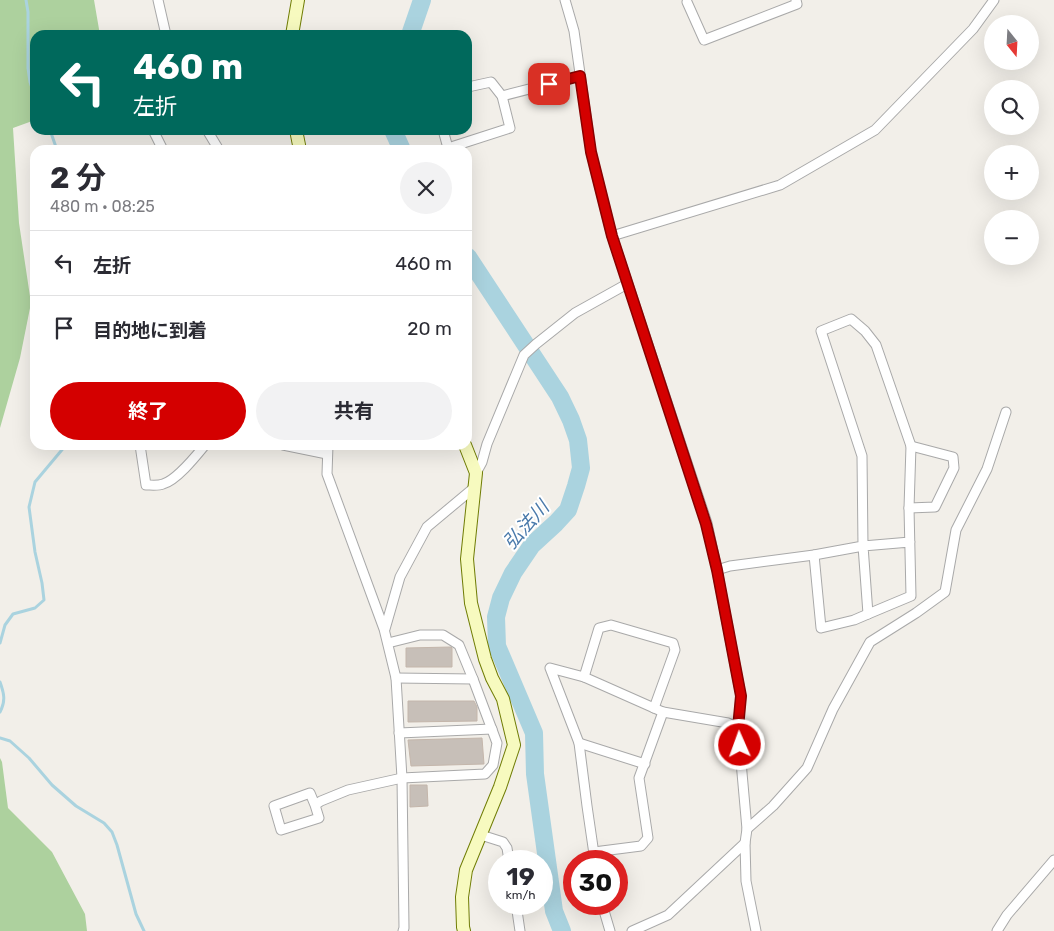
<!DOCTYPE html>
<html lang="ja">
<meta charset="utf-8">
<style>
:root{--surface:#fff;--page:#f2f2f3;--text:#2b2b33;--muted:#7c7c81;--line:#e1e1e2;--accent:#d40000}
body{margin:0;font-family:Rubik,"Noto Sans JP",sans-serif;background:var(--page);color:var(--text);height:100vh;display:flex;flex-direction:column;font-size:19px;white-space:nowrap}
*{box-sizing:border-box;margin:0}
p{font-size:16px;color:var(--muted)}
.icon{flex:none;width:28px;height:28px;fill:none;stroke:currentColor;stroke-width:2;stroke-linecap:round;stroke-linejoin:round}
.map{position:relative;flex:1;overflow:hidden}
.panel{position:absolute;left:30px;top:145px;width:442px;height:305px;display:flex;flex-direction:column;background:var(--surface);border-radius:15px;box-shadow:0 5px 20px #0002}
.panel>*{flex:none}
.hud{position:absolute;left:30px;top:30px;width:442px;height:105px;border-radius:15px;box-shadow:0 5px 20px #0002;background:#00695c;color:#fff;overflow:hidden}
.needle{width:32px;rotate:162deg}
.controls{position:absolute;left:984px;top:15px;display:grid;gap:10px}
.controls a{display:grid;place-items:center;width:55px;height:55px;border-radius:50%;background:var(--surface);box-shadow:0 5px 20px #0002;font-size:25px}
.speed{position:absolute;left:488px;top:850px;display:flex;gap:10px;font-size:25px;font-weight:700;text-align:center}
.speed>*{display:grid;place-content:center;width:65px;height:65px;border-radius:50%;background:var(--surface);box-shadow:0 5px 20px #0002;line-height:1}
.speed small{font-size:12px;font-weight:400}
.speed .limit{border:8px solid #d22;background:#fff;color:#111}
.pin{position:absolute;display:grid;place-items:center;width:42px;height:42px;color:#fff;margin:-21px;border-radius:10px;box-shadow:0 2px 8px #0006}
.me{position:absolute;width:55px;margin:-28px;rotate:358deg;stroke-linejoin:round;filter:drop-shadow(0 0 4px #0008)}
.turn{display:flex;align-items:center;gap:18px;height:105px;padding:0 20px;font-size:22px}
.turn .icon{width:65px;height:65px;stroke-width:2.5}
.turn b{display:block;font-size:35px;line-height:42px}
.round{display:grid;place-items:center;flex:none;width:52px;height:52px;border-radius:26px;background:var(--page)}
.summary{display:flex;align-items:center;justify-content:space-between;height:85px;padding:0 20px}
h1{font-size:30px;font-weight:700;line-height:38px}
.button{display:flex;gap:10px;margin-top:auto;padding:10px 20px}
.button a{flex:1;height:58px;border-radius:30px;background:var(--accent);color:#fff;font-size:20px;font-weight:700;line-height:58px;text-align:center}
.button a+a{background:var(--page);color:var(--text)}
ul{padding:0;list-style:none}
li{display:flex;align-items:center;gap:15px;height:65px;padding:0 20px;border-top:1px solid var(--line)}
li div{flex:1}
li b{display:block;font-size:19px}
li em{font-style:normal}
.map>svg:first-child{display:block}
.forest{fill:#add19e}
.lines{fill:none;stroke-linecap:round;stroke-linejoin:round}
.stream{stroke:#aad3df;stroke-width:3}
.river{stroke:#aad3df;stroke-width:18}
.building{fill:#c7bfb8;stroke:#c4b6ab}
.street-casing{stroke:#a9a9a9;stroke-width:11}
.secondary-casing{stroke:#707d05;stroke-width:14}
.street{stroke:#fff;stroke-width:9}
.secondary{stroke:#f7fabf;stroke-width:12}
.route-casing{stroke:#8a0000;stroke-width:12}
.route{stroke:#d40000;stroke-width:9}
.labels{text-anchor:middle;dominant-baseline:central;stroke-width:4;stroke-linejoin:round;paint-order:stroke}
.water-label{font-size:19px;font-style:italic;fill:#4a7aab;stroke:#fff}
</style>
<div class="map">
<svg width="1054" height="931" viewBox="0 0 1054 931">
<rect width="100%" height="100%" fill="#f2efe9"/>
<!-- forest -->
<g class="forest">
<polygon points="0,0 94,0 100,35 35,35 35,120 13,128 19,223 31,303 20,358 0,428"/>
<polygon points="0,758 2,762 8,808 52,852 85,914 87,931 0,931"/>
</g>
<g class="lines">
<!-- stream -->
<g class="stream">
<polyline points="26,0 28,12 28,68 30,82 35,97"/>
<polyline points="50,130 57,150"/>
<polyline points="0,643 5,625 13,614 35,608 44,600 42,583 35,552 29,507 35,482 66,445"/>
<path d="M 0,682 C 4,693 6,701 0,712"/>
<polyline points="0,738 10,741 29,758 52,785 76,806 104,823 112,832 117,845 136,914 144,931"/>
</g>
<!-- river -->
<g class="river">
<polyline points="410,35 422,0"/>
<polyline points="393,130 402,150"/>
<polyline points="468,257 560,397 571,420 578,440 581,468 576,486 568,510 556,523 532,545 513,573 501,598 496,617 497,646 534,733 535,774 554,911 562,931"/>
</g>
</g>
<!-- building -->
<g class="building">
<polygon points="451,647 452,648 452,667 406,667 406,648"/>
<polygon points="408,701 474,701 477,707 477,721 408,722"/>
<polygon points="482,738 484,764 411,766 408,740"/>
<polygon points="410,785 427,785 428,806 410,807"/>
</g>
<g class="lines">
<!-- street casing -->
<g class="street-casing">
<g id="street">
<polyline points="158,0 166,35"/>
<polyline points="565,0 574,31 591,152 612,236 707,523 717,570 741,696 738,728 747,829 745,843 746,881 756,931"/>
<polyline points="687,2 704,40 797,4 796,0"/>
<polyline points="502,96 580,76"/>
<polyline points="153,130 163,150"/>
<polyline points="207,130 219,150"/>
<polyline points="443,130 448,148 510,128 502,96 491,82 468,87"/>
<polyline points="612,236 780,185 875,130 973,29 994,0"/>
<path d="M 140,445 L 146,485 C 151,485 158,486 163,484 C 177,480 196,456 205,445"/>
<polyline points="283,445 327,454"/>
<polyline points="328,445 327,474 384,629 396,678 402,778 404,928 403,931"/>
<polyline points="476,473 482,462 487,444 524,355 536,344 575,313 627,284"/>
<polyline points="909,508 935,507 954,468 953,457 911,446"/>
<polyline points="814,555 821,628 854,620 868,614"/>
<polyline points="717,570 730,566 814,555 863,546 862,456 821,331 851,319 865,331 876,345 911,446 909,508 911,596 868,614 863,546 910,542"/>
<polyline points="385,629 400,577 427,527 475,487"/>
<polyline points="584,677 599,628 611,625 673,643 675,650 654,708"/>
<polyline points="396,678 473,679"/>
<polyline points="399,733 492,729"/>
<polyline points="579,743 645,764"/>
<polyline points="315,805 310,793 274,806 281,830 319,818 315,805 321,801 348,790 402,778 485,774 493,765 497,743 473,679 459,645 443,635 420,635 388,643"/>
<polyline points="747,829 773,806 807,768 833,709 870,642 916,613 945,592 956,530 987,469 1006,412"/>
<polyline points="481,835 503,842 507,848 509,861"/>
<polyline points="594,852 641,846 648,838 639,778 663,712"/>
<polyline points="595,861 587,806 579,743 550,668 584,677 663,712 728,723 738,728"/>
<polyline points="516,904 520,931"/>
<polyline points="602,904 610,931"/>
<polyline points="632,931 668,915 745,843"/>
<polyline points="997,931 1007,915 1054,860"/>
</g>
</g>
<!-- secondary casing -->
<g class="secondary-casing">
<g id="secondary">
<polyline points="292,35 298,0"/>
<polyline points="296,130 300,150"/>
<polyline points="464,931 463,927 462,897 466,870 500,787 514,745 503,699 492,678 485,659 471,603 467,559 476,473 465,445"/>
</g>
</g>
<!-- street -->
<use href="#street" class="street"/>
<!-- secondary -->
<use href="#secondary" class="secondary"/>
</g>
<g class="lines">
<!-- route casing -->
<g class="route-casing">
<polyline id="route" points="549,84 580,76 591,152 612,236 706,524 717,570 741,696 738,728 740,745"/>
</g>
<!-- route -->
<use href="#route" class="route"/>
</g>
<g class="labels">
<!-- water labels -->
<g class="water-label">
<text transform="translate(526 525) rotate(-48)">弘法川</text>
</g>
</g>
</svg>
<div class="controls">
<a><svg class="needle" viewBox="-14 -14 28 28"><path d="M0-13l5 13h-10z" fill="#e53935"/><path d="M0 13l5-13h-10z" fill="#7c7c81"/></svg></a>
<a><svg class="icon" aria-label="search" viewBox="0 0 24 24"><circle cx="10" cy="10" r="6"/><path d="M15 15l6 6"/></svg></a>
<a>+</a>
<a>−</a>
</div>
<div class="speed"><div>19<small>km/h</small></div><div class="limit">30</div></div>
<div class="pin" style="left:549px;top:84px;background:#d93025"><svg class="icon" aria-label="arrive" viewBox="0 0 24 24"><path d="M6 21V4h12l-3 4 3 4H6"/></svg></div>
<svg class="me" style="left:740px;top:745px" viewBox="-20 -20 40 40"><circle r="17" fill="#d40000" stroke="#fff" stroke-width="3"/><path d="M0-11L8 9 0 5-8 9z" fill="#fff"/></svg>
<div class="hud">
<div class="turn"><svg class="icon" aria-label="left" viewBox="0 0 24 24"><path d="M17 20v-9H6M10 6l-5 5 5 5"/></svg><div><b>460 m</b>左折</div></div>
</div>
<section class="panel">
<div class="summary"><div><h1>2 分</h1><p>480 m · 08:25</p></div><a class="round"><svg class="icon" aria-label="close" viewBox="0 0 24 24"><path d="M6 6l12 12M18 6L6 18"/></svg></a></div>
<ul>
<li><svg class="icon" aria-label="left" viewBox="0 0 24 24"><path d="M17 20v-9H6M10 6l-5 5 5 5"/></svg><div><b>左折</b></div><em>460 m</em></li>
<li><svg class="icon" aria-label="arrive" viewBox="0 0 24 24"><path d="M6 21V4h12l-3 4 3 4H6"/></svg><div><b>目的地に到着</b></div><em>20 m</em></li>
</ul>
<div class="button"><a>終了</a><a>共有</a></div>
</section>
</div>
